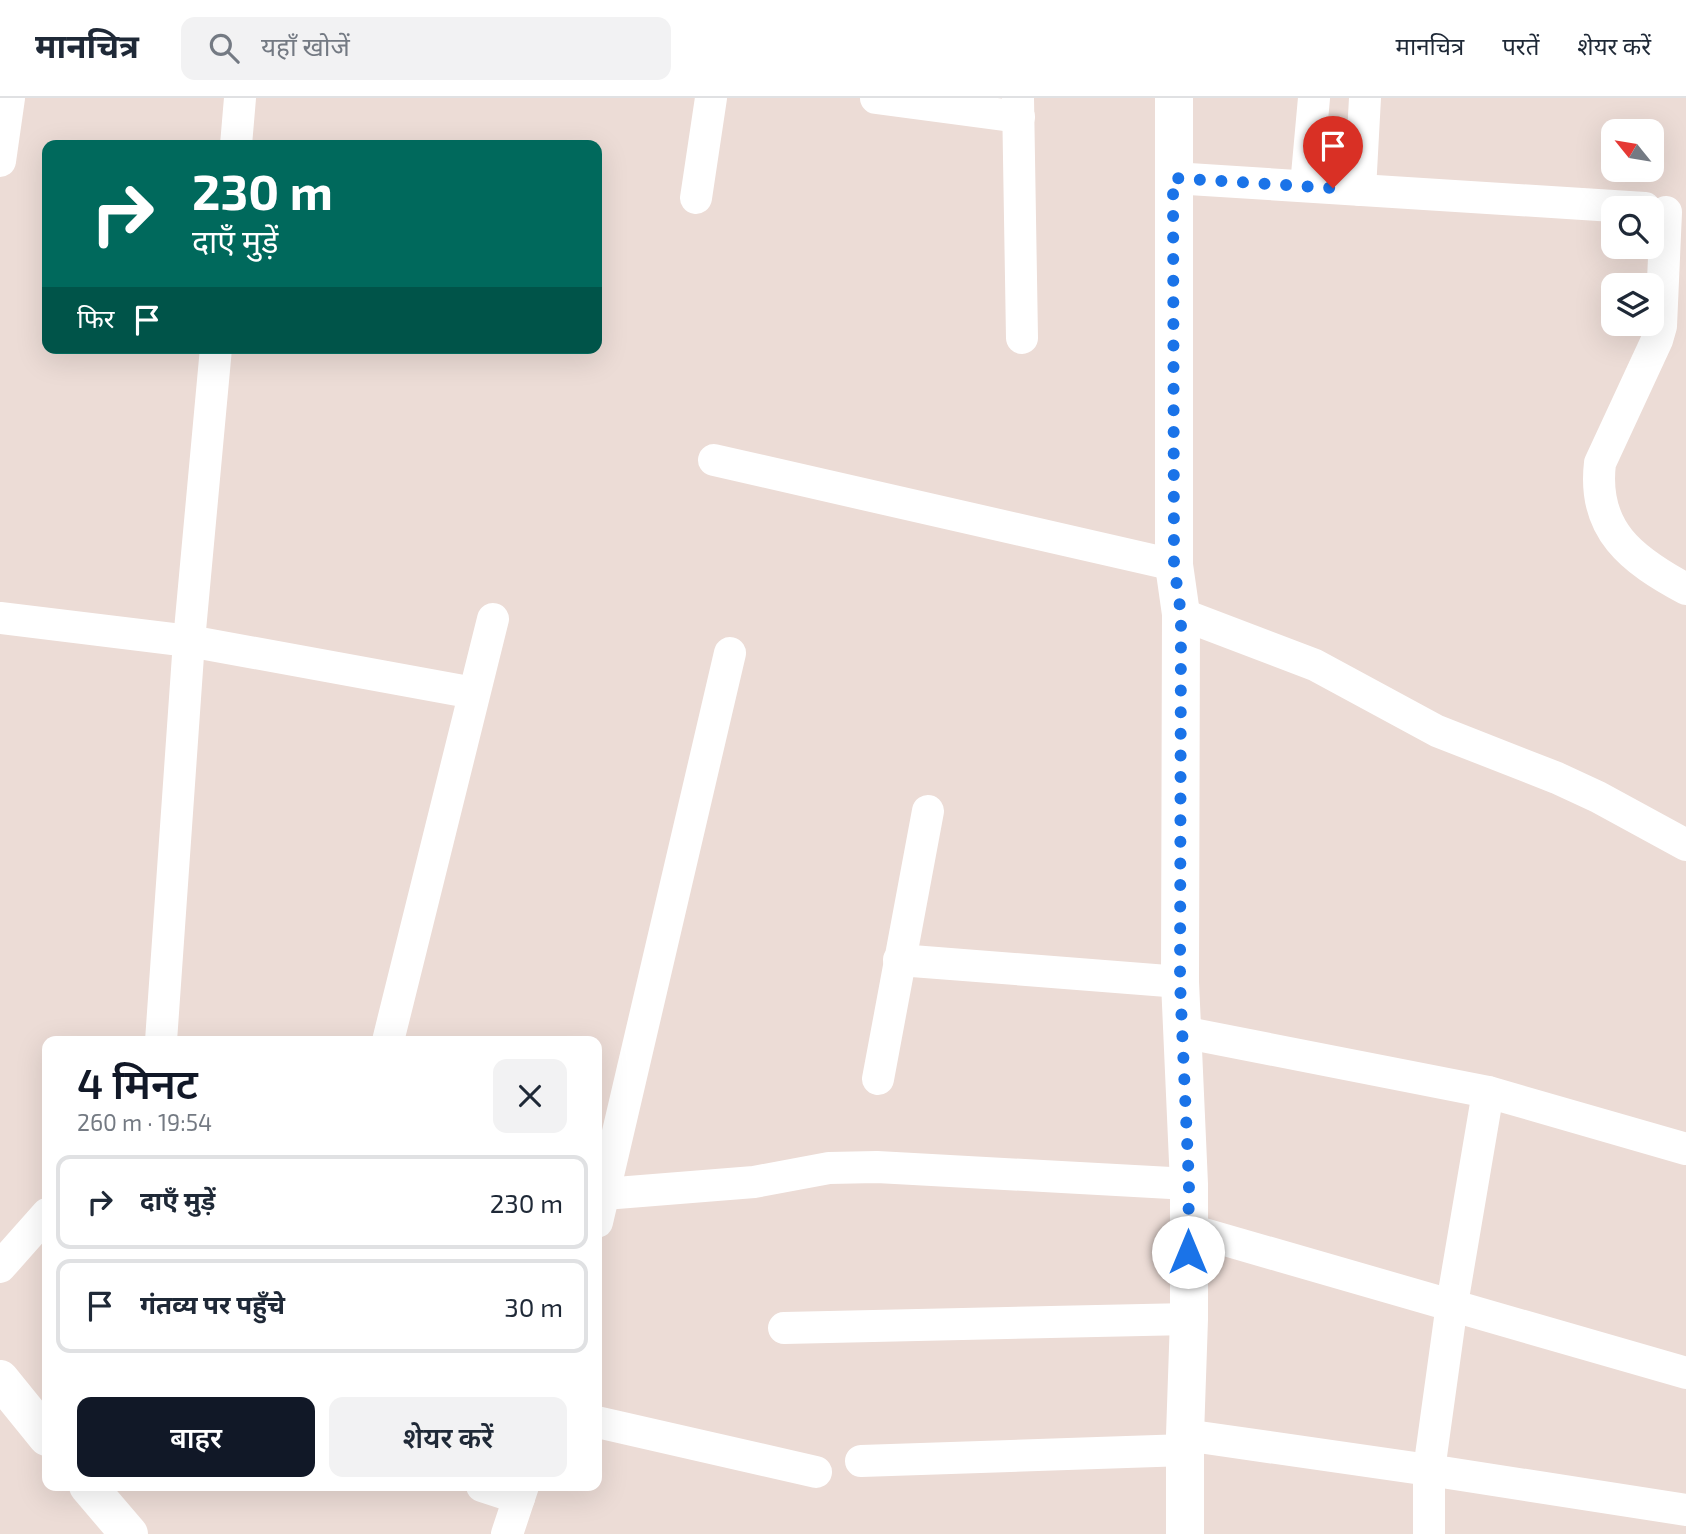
<!DOCTYPE html>
<html lang="hi">
<meta charset="utf-8">
<style>
:root{--surface:#fff;--page:#f2f2f3;--text:#1f2937;--muted:#747a83;--line:#e0e1e3;--accent:#111827}
body{margin:0;font-family:"Exo 2","Noto Sans Devanagari",sans-serif;background:var(--page);color:var(--text);height:100vh;display:flex;flex-direction:column;font-size:26px;white-space:nowrap}
*{box-sizing:border-box;margin:0}
p{font-size:23px;color:var(--muted)}
.icon{flex:none;width:38px;height:38px;fill:none;stroke:currentColor;stroke-width:2;stroke-linecap:round;stroke-linejoin:round}
.map{position:relative;flex:1;overflow:hidden}
.sheet{position:absolute;left:42px;top:938px;width:560px;height:455px;display:flex;flex-direction:column;background:var(--surface);border-radius:14px;box-shadow:0 7px 28px #0002}
.sheet>*{flex:none}
.guide{position:absolute;left:42px;top:42px;width:560px;height:214px;border-radius:14px;box-shadow:0 7px 28px #0002;background:#00695c;color:#fff;overflow:hidden}
.needle{width:46px;rotate:300deg}
.buttons{position:absolute;left:1601px;top:21px;display:grid;gap:14px}
.buttons a{display:grid;place-items:center;width:63px;height:63px;border-radius:14px;background:var(--surface);box-shadow:0 7px 28px #0002;font-size:35px}
.pin{position:absolute;display:grid;place-items:center;width:60px;height:60px;color:#fff;margin:-72px -30px;border-radius:50% 50% 50% 0;rotate:-45deg;box-shadow:0 0 7px #0007}
.pin .icon{rotate:45deg}
.me{position:absolute;width:77px;margin:-38px;rotate:0deg;stroke-linejoin:round;filter:drop-shadow(0 0 5px #0008)}
.turn{display:flex;align-items:center;gap:24px;height:147px;padding:0 35px;font-size:32px}
.turn .icon{width:91px;height:91px;stroke-width:2.5}
.turn b{display:block;font-size:49px;line-height:60px}
.then{display:flex;align-items:center;height:66px;padding:0 35px;background:#0003;gap:14px;font-size:26px}
.round{display:grid;place-items:center;flex:none;width:74px;height:74px;border-radius:14px;background:var(--page)}
.overview{display:flex;align-items:center;justify-content:space-between;height:119px;padding:0 35px}
h1{font-size:42px;font-weight:600;line-height:52px;color:var(--accent)}
.action{display:flex;gap:14px;margin-top:auto;padding:14px 35px}
.action a{flex:1;height:80px;border-radius:14px;background:var(--accent);color:#fff;font-size:28px;font-weight:600;line-height:80px;text-align:center}
.action a+a{background:var(--page);color:var(--text)}
ul{padding:0;list-style:none}
li{display:flex;align-items:center;gap:21px;height:94px;margin:0 14px 10px;padding:0 21px;border:4px solid var(--line);border-radius:14px}
li div{flex:1}
li b{display:block;font-size:26px}
li em{font-style:normal}
header{display:flex;align-items:center;gap:42px;box-sizing:border-box;height:98px;padding:0 35px;background:var(--surface);border-bottom:2px solid var(--line)}
header strong{font-size:33px}
nav{display:flex;gap:38px;margin-inline-start:auto;font-size:24px}
.search{width:490px;height:63px;background:var(--page);display:flex;align-items:center;gap:18px;box-sizing:border-box;padding:0 24px;border-radius:14px;color:var(--muted);font-size:26px}
.map>svg:first-child{display:block}
.lines{fill:none;stroke-linecap:round;stroke-linejoin:round}
.street{stroke:#fff;stroke-width:32}
.secondary{stroke:#fff;stroke-width:38}
.route{stroke:#1a73e8;stroke-width:12;stroke-dasharray:0 21.6}
</style>
<header>
<strong>मानचित्र</strong>
<div class="search"><svg class="icon" aria-label="search" viewBox="0 0 24 24"><circle cx="10" cy="10" r="6"/><path d="M15 15l6 6"/></svg>यहाँ खोजें</div>
<nav><a>मानचित्र</a><a>परतें</a><a>शेयर करें</a></nav>
</header>
<div class="map">
<svg width="1686" height="1436" viewBox="0 0 1686 1436">
<rect width="100%" height="100%" fill="#ecdcd6"/>
<g class="lines">
<!-- street -->
<g class="street">
<polyline points="876,0 1019,19"/>
<polyline points="1018,0 1022,240"/>
<polyline points="236,47 240,0"/>
<polyline points="0,63 9,0"/>
<polyline points="1173,80 1645,110"/>
<polyline points="1306,88 1314,0"/>
<polyline points="1360,92 1365,0"/>
<polyline points="696,100 711,0"/>
<path d="M 1666,114 L 1661,228 L 1657,242 L 1600,365 C 1592,432 1632,462 1686,491"/>
<polyline points="714,362 1174,467"/>
<polyline points="1181,516 1315,567 1437,633 1557,680 1598,699 1686,747"/>
<polyline points="0,520 189,543 474,595"/>
<polyline points="899,862 1180,884"/>
<polyline points="1182,934 1488,994 1686,1051"/>
<polyline points="161,943 189,543 216,250"/>
<polyline points="388,943 493,521"/>
<polyline points="878,981 928,713"/>
<polyline points="604,1096 754,1084 829,1070 877,1069 1189,1086"/>
<polyline points="597,1124 730,555"/>
<polyline points="1187,1131 1686,1275"/>
<polyline points="0,1169 47,1116"/>
<polyline points="784,1230 1189,1221"/>
<polyline points="597,1324 816,1374"/>
<polyline points="1185,1337 1429,1372 1686,1412"/>
<polyline points="861,1363 1186,1352"/>
<polyline points="482,1388 519,1400"/>
<polyline points="507,1436 523,1388"/>
<polyline points="1429,1436 1429,1372 1452,1206 1488,994"/>
</g>
<!-- secondary -->
<g class="secondary">
<polyline points="1174,0 1174,467 1181,516 1180,884 1189,1086 1189,1221 1185,1337 1185,1436"/>
<polyline points="0,1281 47,1339"/>
<polyline points="88,1388 129,1436"/>
</g>
</g>
<g class="lines">
<!-- route -->
<polyline class="route" points="1188,1154 1189,1086 1180,884 1181,516 1174,467 1173,80 1333,90"/>
</g>
</svg>
<div class="buttons">
<a><svg class="needle" viewBox="-14 -14 28 28"><path d="M0-13l5 13h-10z" fill="#e53935"/><path d="M0 13l5-13h-10z" fill="#747a83"/></svg></a>
<a><svg class="icon" aria-label="search" viewBox="0 0 24 24"><circle cx="10" cy="10" r="6"/><path d="M15 15l6 6"/></svg></a>
<a><svg class="icon" aria-label="layers" viewBox="0 0 24 24"><path d="M12 4l9 5-9 5-9-5zM3 14l9 5 9-5"/></svg></a>
</div>
<div class="pin" style="left:1333px;top:90px;background:#d93025"><svg class="icon" aria-label="arrive" viewBox="0 0 24 24"><path d="M6 21V4h12l-3 4 3 4H6"/></svg></div>
<svg class="me" style="left:1188px;top:1154px" viewBox="-20 -20 40 40"><circle r="19" fill="#fff"/><path d="M0-13L10 11 0 6-10 11z" fill="#1a73e8"/></svg>
<div class="guide">
<div class="turn"><svg class="icon" aria-label="right" viewBox="0 0 24 24"><path d="M7 20v-9h11M14 6l5 5-5 5"/></svg><div><b>230 m</b>दाएँ मुड़ें</div></div>
<div class="then">फिर<svg class="icon" aria-label="arrive" viewBox="0 0 24 24"><path d="M6 21V4h12l-3 4 3 4H6"/></svg></div>
</div>
<section class="sheet">
<div class="overview"><div><h1>4 मिनट</h1><p>260 m · 19:54</p></div><a class="round"><svg class="icon" aria-label="close" viewBox="0 0 24 24"><path d="M6 6l12 12M18 6L6 18"/></svg></a></div>
<ul>
<li><svg class="icon" aria-label="right" viewBox="0 0 24 24"><path d="M7 20v-9h11M14 6l5 5-5 5"/></svg><div><b>दाएँ मुड़ें</b></div><em>230 m</em></li>
<li><svg class="icon" aria-label="arrive" viewBox="0 0 24 24"><path d="M6 21V4h12l-3 4 3 4H6"/></svg><div><b>गंतव्य पर पहुँचे</b></div><em>30 m</em></li>
</ul>
<div class="action"><a>बाहर</a><a>शेयर करें</a></div>
</section>
</div>
